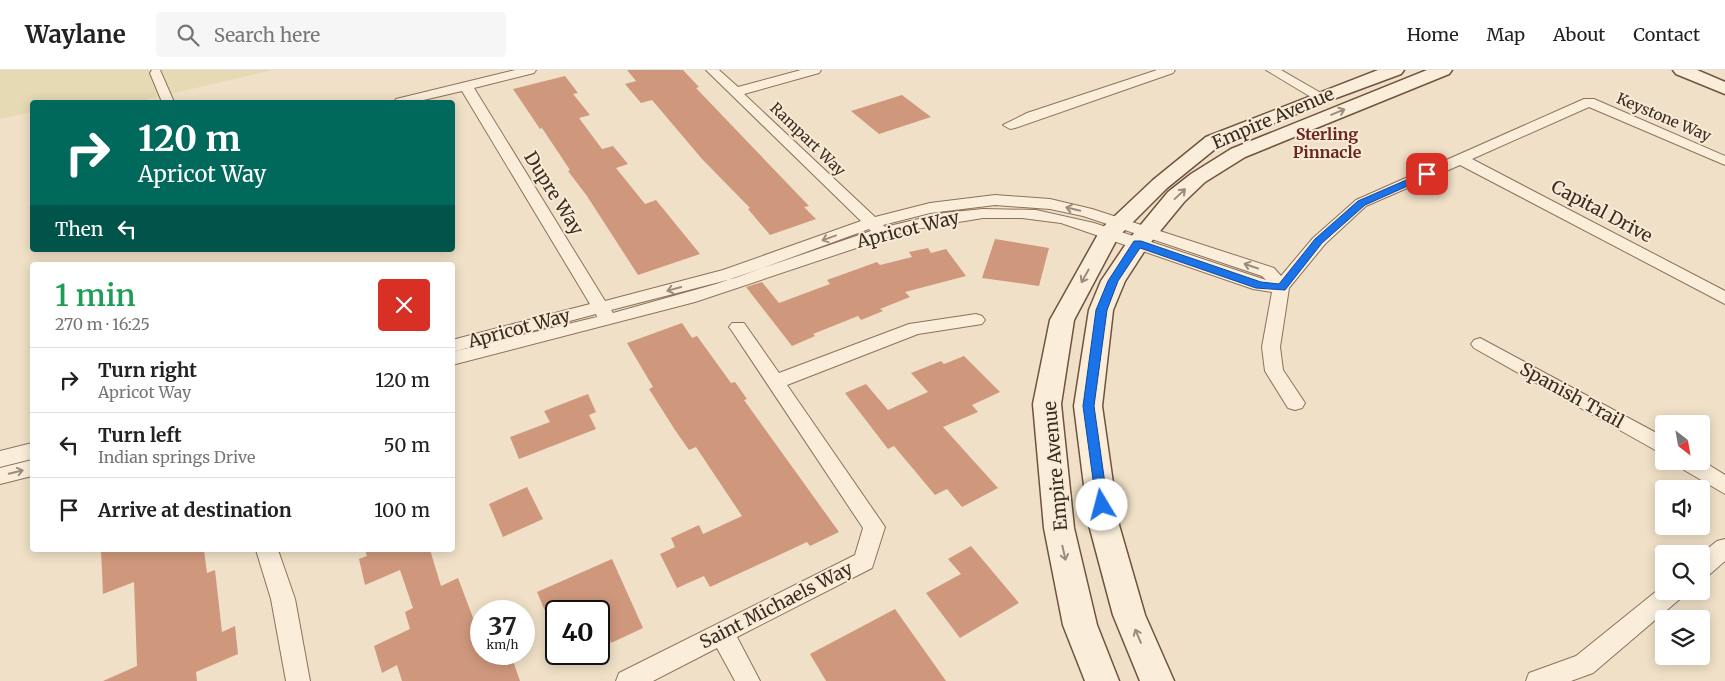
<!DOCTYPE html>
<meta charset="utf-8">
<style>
:root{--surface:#fff;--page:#f6f6f6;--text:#222;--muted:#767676;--line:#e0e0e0}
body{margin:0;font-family:Merriweather,serif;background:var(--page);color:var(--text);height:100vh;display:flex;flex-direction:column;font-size:19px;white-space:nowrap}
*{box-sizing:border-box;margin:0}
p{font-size:16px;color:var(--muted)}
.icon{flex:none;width:28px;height:28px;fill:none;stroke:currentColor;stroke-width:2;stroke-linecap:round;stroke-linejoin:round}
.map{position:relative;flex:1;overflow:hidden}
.details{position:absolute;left:30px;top:192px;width:425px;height:290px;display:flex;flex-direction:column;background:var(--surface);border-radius:5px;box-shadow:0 2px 12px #0003}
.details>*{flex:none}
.guide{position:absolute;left:30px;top:30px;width:425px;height:152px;border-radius:5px;box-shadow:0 2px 12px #0003;background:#00695c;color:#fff;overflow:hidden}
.needle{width:32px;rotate:149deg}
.controls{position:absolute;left:1655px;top:345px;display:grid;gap:10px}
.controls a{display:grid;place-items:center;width:55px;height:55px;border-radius:5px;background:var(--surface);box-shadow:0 2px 12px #0003;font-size:25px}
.speed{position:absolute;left:470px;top:530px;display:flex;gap:10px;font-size:25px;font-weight:700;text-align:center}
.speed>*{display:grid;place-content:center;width:65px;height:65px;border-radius:50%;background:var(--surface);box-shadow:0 2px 12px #0003;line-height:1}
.speed small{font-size:12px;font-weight:400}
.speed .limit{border:2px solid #111;border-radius:8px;background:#fff;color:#111}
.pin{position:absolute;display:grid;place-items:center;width:42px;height:42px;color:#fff;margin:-21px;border-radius:10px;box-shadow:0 2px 8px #0006}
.me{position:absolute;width:55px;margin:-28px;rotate:352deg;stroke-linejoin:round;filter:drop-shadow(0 0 4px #0008)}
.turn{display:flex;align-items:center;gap:18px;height:105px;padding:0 25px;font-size:22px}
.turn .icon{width:65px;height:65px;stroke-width:2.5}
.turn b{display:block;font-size:35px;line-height:42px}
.then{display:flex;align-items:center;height:48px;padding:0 25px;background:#0003;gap:10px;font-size:19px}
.round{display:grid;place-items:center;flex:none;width:52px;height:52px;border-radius:5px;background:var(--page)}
.headline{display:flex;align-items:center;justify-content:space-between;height:85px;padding:0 25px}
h1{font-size:30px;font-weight:600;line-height:38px;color:#1e9e55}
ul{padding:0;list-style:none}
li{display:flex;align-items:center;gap:15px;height:65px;padding:0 25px;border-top:1px solid var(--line)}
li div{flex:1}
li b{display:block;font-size:19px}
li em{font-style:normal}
header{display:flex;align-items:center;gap:30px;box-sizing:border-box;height:70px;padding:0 25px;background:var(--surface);border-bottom:1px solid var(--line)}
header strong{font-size:24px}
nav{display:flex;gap:28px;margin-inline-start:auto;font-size:18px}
.search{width:350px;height:45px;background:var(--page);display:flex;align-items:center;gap:12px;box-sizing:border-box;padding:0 18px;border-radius:5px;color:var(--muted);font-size:19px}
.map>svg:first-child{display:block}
.farmland{fill:#e6dab4}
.building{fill:#cf987c}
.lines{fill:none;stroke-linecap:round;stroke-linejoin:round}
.street-casing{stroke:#8d715b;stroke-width:2}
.secondary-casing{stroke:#6f533e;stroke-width:3}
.street{fill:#faeedb;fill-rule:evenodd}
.secondary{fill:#faeedb;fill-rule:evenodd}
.oneway{stroke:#9b8c7d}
.route{fill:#1a73e8;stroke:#114b97}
.labels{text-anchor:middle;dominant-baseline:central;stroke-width:4;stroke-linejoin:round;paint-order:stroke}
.far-street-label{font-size:15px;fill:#3c2b1f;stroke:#f7ebd7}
.far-neighbourhood-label{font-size:16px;font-weight:bold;fill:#6b271d;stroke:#f7ebd7}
.street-label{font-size:18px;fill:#3c2b1f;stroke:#f7ebd7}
</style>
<header>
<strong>Waylane</strong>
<div class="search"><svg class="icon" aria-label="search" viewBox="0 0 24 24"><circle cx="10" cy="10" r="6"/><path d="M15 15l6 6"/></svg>Search here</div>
<nav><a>Home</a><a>Map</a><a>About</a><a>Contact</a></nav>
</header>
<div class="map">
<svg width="1725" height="611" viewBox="0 0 1725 611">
<rect width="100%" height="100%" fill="#f0e0c7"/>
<!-- farmland -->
<polygon class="farmland" points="0,0 273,0 136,32 32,32 32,42 0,49"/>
<!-- building -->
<g class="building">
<polygon points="627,0 683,0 699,17 696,18 809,136 804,137 816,149 770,165 748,139 750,138 702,89 652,30 641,33 625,14 636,11"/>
<polygon points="565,6 578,23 573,24 590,45 579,48 602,79 613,76 628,94 616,98 645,134 656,130 700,184 638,205 587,126 568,101 570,100 542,58 540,59 513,19"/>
<polygon points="902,25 931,47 879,64 851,41"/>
<polygon points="995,169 1049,178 1039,216 982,208"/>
<polygon points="928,178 931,183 946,179 966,206 905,222 910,227 880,239 883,241 861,250 858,246 813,264 815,266 792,276 746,217 762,212 779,233 830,214 827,210 877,192 880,195 912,187 909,182"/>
<polygon points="682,253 692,268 697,266 731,313 735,312 747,329 744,330 839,462 810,476 807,472 710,517 704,506 677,518 660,484 675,477 671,468 699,455 703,464 742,446 696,377 689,380 675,360 649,319 653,317 627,273"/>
<polygon points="964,286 1000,322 972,335 978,342 943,357 998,418 962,437 947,419 935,425 894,376 888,379 845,323 866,314 888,340 928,322 911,303 941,291 944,294"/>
<polygon points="588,324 596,342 589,345 596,359 519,389 510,367 550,352 544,341"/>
<polygon points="527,417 543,449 503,467 489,434"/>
<polygon points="971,476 1019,533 960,568 926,523 961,504 948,489"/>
<polygon points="101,480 204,480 207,503 215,500 222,562 235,556 238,584 196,602 197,611 103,611 137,596 134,512 103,524"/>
<polygon points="365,480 430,480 441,516 458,508 481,569 481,584 495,584 498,592 511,585 520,611 402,611 397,595 382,603 374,576 410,559 405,542 413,538 400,500 365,515 359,489 367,486"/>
<polygon points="612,489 643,558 611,573 609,568 599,573 599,541 545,541 537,522"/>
<polygon points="895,539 946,611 826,611 810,584"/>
</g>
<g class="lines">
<!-- street casing -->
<g class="street-casing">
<g id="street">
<polygon points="152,0 160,0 174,32 162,32 150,3"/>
<path d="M 515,0 L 536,0 L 534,3 L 474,18 L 605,231 L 723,200 L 861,151 L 706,0 L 719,0 L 738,17 L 801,0 L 821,0 L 819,3 L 744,24 L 875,147 L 930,133 L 995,125 L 1050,129 L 1092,139 L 1274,198 L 1281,206 L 1313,168 L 1356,130 L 1584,29 L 1594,29 L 1725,86 L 1725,95 L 1589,37 L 1472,89 L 1725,221 L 1725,234 L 1460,95 L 1366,136 L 1325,174 L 1289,218 L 1280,277 L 1283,300 L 1305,333 L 1302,338 L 1295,340 L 1288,338 L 1265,301 L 1262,277 L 1272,222 L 1253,219 L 1061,153 L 1022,148 L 983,148 L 910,160 L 695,232 L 452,295 L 452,282 L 597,247 L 596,244 L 452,282 L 452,270 L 590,234 L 462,21 L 415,32 L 394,32 L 396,29 ZM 995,135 L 1050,139 L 1083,146 L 1262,206 L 1266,210 L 1094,153 L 1036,140 L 983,139 L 944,143 L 885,157 L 883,155 L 930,143 ZM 869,159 L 871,161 L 716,214 L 613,243 L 611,240 L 735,208 Z"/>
<polygon points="1157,0 1175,0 1173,3 1015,58 1010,59 1003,55 1027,43"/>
<polygon points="1266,0 1281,0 1328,27 1326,30 1316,30"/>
<polygon points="976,244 982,246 985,250 982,254 918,264 787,315 885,457 872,498 737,567 760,611 735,611 717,578 653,611 616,611 619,603 855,485 863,458 732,261 729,257 732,253 744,253 779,303 909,254"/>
<polygon points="1480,268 1664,367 1664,385 1474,278 1471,274 1474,270"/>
<polygon points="32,373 32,389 0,397 0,381"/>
<polygon points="32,390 32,406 0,414 0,398"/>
<polygon points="1701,390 1725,405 1725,424 1679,397 1676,391"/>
<polygon points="1725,469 1725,491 1709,505 1701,508 1701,484 1717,471"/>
<polygon points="256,480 278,480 295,529 310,611 286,611 271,529"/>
<polygon points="1664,515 1664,521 1684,521 1681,528 1593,603 1571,611 1526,611 1529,603 1576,586"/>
</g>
</g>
<!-- secondary casing -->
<g class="secondary-casing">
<g id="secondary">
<polygon points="1378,0 1404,0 1401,4 1328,31 1220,75 1167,118 1118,167 1074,250 1061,334 1074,458 1097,555 1119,611 1085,611 1063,555 1044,458 1033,334 1050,250 1101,159 1153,110 1206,67"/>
<polygon points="1427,0 1452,0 1449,4 1245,87 1205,112 1184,132 1147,177 1125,211 1113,240 1102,336 1119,455 1145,545 1174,611 1140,611 1113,545 1089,455 1074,336 1089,240 1101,211 1130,168 1168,122 1191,104 1231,79"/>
<polygon points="1673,0 1697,0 1725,12 1725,24 1676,4"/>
</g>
</g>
<!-- street -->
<use href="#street" class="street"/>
<!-- secondary -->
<use href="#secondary" class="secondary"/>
</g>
<!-- one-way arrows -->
<defs><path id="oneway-shaft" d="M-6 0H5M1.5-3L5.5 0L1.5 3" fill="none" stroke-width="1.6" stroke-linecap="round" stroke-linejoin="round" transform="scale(1.25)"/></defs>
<g class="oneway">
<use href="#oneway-shaft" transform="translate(1338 42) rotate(-22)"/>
<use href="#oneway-shaft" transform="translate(1180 124) rotate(-43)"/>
<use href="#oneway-shaft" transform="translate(1073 139) rotate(-167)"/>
<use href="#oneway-shaft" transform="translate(829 168) rotate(160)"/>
<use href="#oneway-shaft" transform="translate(1251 196) rotate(-161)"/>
<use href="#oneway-shaft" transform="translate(1085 206) rotate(119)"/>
<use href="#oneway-shaft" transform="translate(674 219) rotate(165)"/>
<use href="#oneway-shaft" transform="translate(16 402) rotate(-14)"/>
<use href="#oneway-shaft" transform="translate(1064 483) rotate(77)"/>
<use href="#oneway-shaft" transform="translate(1138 566) rotate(-113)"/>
</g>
<!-- route -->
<polygon class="route" points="1427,101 1432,104 1430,106 1365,135 1322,173 1285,220 1256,218 1140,178 1118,211 1107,240 1094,336 1108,435 1102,440 1097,439 1083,336 1096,240 1108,211 1134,171 1141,171 1261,212 1279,214 1315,169 1358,131"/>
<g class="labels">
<!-- far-street labels -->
<g class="far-street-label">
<text transform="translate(1664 47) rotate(23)">Keystone Way</text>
<text transform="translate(808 69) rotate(44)">Rampart Way</text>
</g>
<!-- far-neighbourhood labels -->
<g class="far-neighbourhood-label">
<text x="1327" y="64">Sterling<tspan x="1327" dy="18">Pinnacle</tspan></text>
</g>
<!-- street labels -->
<g class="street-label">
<text transform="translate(1273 48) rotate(-23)">Empire Avenue</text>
<text transform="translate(554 123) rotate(58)">Dupre Way</text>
<text transform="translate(1602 141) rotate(28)">Capital Drive</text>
<text transform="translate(908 159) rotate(-14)">Apricot Way</text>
<text transform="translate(519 258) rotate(-15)">Apricot Way</text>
<text transform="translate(1572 325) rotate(29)">Spanish Trail</text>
<text transform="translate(1055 396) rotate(-95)">Empire Avenue</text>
<text transform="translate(776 535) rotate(-27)">Saint Michaels Way</text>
</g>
</g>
</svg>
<div class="controls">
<a><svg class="needle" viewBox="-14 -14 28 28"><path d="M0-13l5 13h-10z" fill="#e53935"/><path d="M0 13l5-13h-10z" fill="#767676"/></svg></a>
<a><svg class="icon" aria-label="sound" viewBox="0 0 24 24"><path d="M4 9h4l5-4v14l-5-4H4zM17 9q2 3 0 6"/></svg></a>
<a><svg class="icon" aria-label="search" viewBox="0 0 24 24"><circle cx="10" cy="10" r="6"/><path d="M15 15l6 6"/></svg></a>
<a><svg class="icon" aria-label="layers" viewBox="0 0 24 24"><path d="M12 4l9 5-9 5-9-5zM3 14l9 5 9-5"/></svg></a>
</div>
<div class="speed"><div>37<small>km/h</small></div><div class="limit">40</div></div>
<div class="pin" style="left:1427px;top:104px;background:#d93025"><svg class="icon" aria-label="arrive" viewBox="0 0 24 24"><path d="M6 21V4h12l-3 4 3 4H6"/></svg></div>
<svg class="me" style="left:1102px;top:435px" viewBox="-20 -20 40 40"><circle r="19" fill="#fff"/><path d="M0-13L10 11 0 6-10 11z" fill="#1a73e8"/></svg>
<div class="guide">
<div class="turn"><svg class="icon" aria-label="right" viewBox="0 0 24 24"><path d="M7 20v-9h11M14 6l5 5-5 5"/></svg><div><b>120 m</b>Apricot Way</div></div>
<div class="then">Then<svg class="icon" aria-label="left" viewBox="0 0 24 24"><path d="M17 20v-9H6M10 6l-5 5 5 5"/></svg></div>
</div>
<section class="details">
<div class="headline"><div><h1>1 min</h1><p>270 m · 16:25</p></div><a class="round" style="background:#d93025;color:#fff"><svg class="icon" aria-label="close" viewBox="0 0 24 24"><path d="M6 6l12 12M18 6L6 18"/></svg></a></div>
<ul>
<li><svg class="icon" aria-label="right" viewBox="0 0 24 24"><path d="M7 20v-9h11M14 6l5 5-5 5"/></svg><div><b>Turn right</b><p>Apricot Way</p></div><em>120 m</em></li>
<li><svg class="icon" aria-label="left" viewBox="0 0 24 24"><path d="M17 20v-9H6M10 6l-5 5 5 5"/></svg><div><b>Turn left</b><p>Indian springs Drive</p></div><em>50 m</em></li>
<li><svg class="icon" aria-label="arrive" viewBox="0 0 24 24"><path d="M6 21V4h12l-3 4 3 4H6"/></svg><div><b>Arrive at destination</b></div><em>100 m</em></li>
</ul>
</section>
</div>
